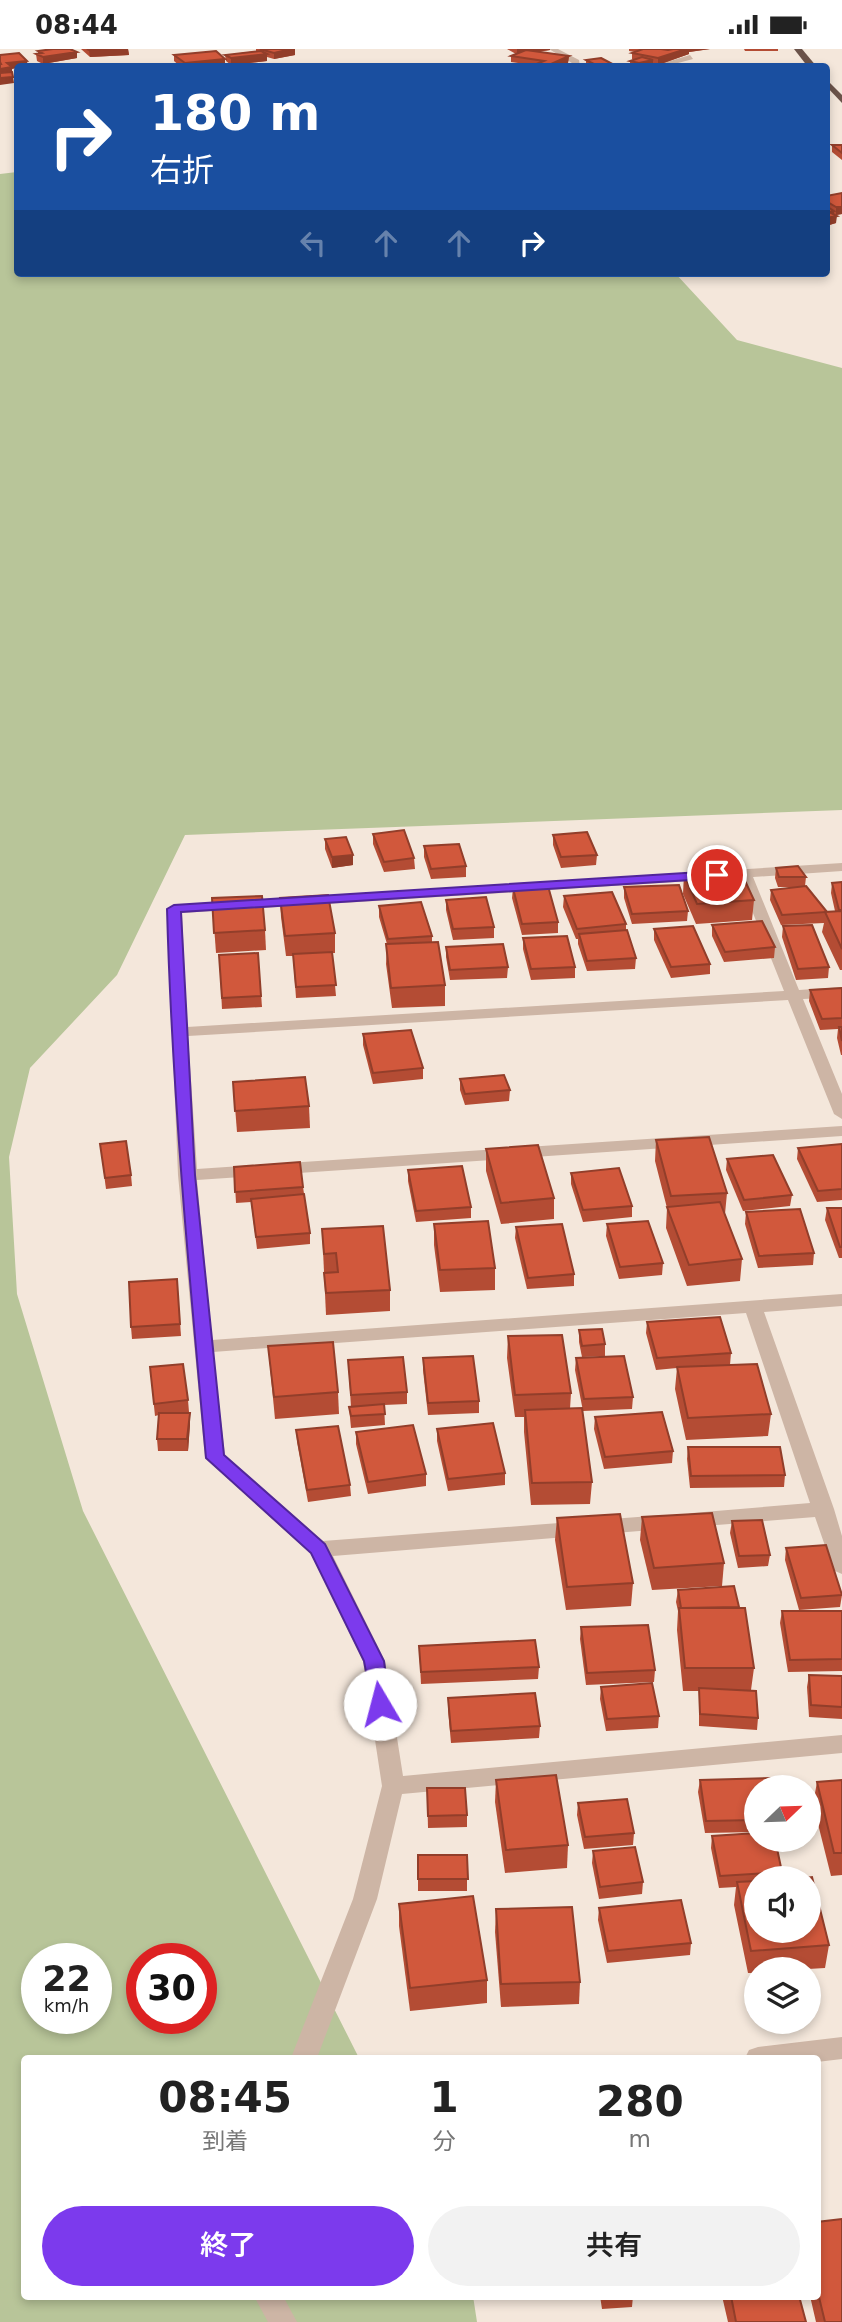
<!DOCTYPE html>
<html lang="ja">
<meta charset="utf-8">
<style>
:root{--surface:#fff;--page:#f2f2f2;--text:#222;--muted:#767676;--accent:#7c3aed}
body{margin:0;font-family:"DejaVu Sans","Noto Sans JP",sans-serif;background:var(--page);color:var(--text);height:100vh;display:flex;flex-direction:column;font-size:26px;white-space:nowrap}
*{box-sizing:border-box;margin:0}
p{font-size:23px;color:var(--muted)}
.icon{flex:none;width:38px;height:38px;fill:none;stroke:currentColor;stroke-width:2;stroke-linecap:round;stroke-linejoin:round}
.map{position:relative;flex:1;overflow:hidden}
.side{position:absolute;left:21px;top:2006px;width:800px;height:245px;display:flex;flex-direction:column;background:var(--surface);border-radius:7px;box-shadow:0 4px 10px #0003}
.side>*{flex:none}
.guide{position:absolute;left:14px;top:14px;width:816px;height:214px;border-radius:7px;box-shadow:0 4px 10px #0003;background:#1a4fa0;color:#fff;overflow:hidden}
.needle{width:46px;rotate:67deg}
.controls{position:absolute;left:744px;top:1726px;display:grid;gap:14px}
.controls a{display:grid;place-items:center;width:77px;height:77px;border-radius:50%;background:var(--surface);box-shadow:0 4px 10px #0003;font-size:35px}
.speed{position:absolute;left:21px;top:1894px;display:flex;gap:14px;font-size:35px;font-weight:700;text-align:center}
.speed>*{display:grid;place-content:center;width:91px;height:91px;border-radius:50%;background:var(--surface);box-shadow:0 4px 10px #0003;line-height:1}
.speed small{font-size:18px;font-weight:400}
.speed .limit{border:10px solid #d22;background:#fff;color:#111}
.pin{position:absolute;display:grid;place-items:center;width:60px;height:60px;color:#fff;margin:-30px;border:4px solid #fff;border-radius:50%;box-shadow:0 2px 7px #0007}
.me{position:absolute;width:77px;margin:-38px;rotate:352deg;stroke-linejoin:round;filter:drop-shadow(0 0 5px #0008)}
.turn{display:flex;align-items:center;gap:24px;height:147px;padding:0 21px;font-size:32px}
.turn .icon{width:91px;height:91px;stroke-width:2.5}
.turn b{display:block;font-size:49px;line-height:60px}
.lanes{display:flex;align-items:center;height:66px;padding:0 21px;background:#0003;justify-content:center;gap:35px;direction:ltr}
.lanes .off{opacity:.35}
.eta{display:flex;justify-content:space-evenly;align-items:center;height:119px;text-align:center}
.eta b{font-size:42px;font-weight:600;line-height:49px}
.button{display:flex;gap:14px;margin-top:auto;padding:14px 21px}
.button a{flex:1;height:80px;border-radius:42px;background:var(--accent);color:#fff;font-size:28px;font-weight:600;line-height:80px;text-align:center}
.button a+a{background:var(--page);color:var(--text)}
.status{display:flex;justify-content:space-between;align-items:center;height:49px;padding:0 35px;background:var(--surface);direction:ltr}
.status svg{height:19px;fill:currentColor}
.map>svg:first-child{display:block}
.green{fill:#b8c599;fill-rule:evenodd}
.lines{fill:none;stroke-linecap:round;stroke-linejoin:round}
.minor{fill:#cdb5a5;fill-rule:evenodd}
.trunk{fill:#6b534a;fill-rule:evenodd}
.wall{fill:#b44c34}
.shaded-wall{fill:#923e2a}
.building{fill:#d1583c;stroke:#923e2a;stroke-width:2}
.route{fill:#7c3aed;stroke:#51269a;stroke-width:2}
</style>
<div class="status"><b>08:44</b><svg viewBox="0 0 49 12"><path d="M0 12V9h3v3zM5 12V6h3v6zM10 12V3h3v9zM15 12V0h3v12zM26 1h20v11H26zM47 4h2v5h-2z"/></svg></div>
<div class="map">
<svg width="842" height="2273" viewBox="0 0 842 2273">
<rect width="100%" height="100%" fill="#f4e7db"/>
<!-- green -->
<path class="green" d="M 17,123 L 18,224 L 675,224 L 737,291 L 842,319 L 842,761 L 185,786 L 117,926 L 30,1019 L 9,1108 L 17,1245 L 83,1462 L 359,2009 L 24,2009 L 24,2247 L 473,2247 L 477,2273 L 0,2273 L 0,125 ZM 37,1909 L 96,1909 L 96,1969 L 37,1969 ZM 142,1909 L 201,1909 L 201,1969 L 142,1969 Z"/>
<g class="lines">
<!-- minor -->
<g class="minor">
<polygon points="549,0 558,0 579,11 580,18 572,18 572,14"/>
<polygon points="690,6 693,10 663,18 650,18"/>
<path d="M 842,814 L 842,822 L 753,828 L 799,941 L 842,938 L 842,948 L 803,950 L 842,1045 L 842,1070 L 834,1065 L 788,951 L 188,987 L 197,1120 L 842,1077 L 842,1087 L 197,1131 L 212,1291 L 842,1245 L 842,1257 L 764,1263 L 834,1460 L 842,1487 L 842,1525 L 835,1522 L 832,1517 L 815,1468 L 692,1478 L 685,1476 L 682,1471 L 685,1466 L 692,1464 L 810,1454 L 746,1264 L 213,1303 L 225,1406 L 323,1492 L 664,1466 L 671,1468 L 674,1473 L 671,1478 L 664,1480 L 333,1507 L 385,1612 L 403,1727 L 842,1686 L 842,1704 L 402,1745 L 377,1850 L 317,2009 L 291,2009 L 353,1850 L 382,1737 L 363,1612 L 311,1505 L 205,1409 L 178,1126 L 167,860 L 174,856 ZM 739,829 L 784,942 L 187,978 L 182,864 Z"/>
<polygon points="842,1988 842,2010 817,2013 817,2009 745,2009 749,2001 758,1998"/>
<polygon points="254,2247 283,2247 297,2273 268,2273"/>
</g>
<!-- trunk -->
<g class="trunk">
<polygon points="794,0 802,0 817,18 808,18"/>
<polygon points="826,30 842,46 842,54 826,37"/>
</g>
</g>
<!-- wall -->
<g class="wall">
<polygon points="81,0 128,0 129,6 90,8"/>
<polygon points="256,0 295,0 295,6 274,10 267,8 267,12 231,16 226,12 225,6 256,2"/>
<polygon points="507,0 550,0 550,1 538,3 569,7 568,14 563,16 532,16 511,13 511,7 516,5"/>
<polygon points="629,0 661,0 668,1 672,0 670,0 710,0 689,3 689,5 658,16 653,15 653,17 651,18 630,18 630,12 634,11 632,10 632,4 635,3 629,2"/>
<polygon points="744,0 778,0 778,2 745,2"/>
<polygon points="38,2 77,3 77,9 43,15 37,12 36,5 38,5"/>
<polygon points="174,6 225,10 225,16 212,18 181,18 174,12"/>
<polygon points="586,11 618,18 586,18"/>
<polygon points="832,96 842,96 842,111 832,103"/>
<polygon points="842,144 842,165 836,166 836,174 826,177 826,147"/>
<polygon points="373,785 414,809 415,820 384,823 373,795"/>
<polygon points="553,786 597,806 596,816 561,819 553,796"/>
<polygon points="325,790 353,806 353,816 332,819 325,800"/>
<polygon points="424,797 466,817 466,828 431,830 424,808"/>
<polygon points="776,819 806,828 805,837 827,862 835,862 831,844 832,834 842,833 842,921 840,921 822,883 824,874 781,876 770,851 771,841 793,838 778,838 775,829"/>
<polygon points="684,825 754,851 752,871 696,875 683,845"/>
<polygon points="624,838 688,862 687,872 632,875 624,849"/>
<polygon points="513,839 558,873 558,884 522,886 512,849"/>
<polygon points="564,847 626,875 626,882 636,909 635,920 587,922 578,895 578,890 576,890 563,858"/>
<polygon points="212,849 265,881 266,901 216,904"/>
<polygon points="280,849 335,884 335,904 332,904 336,947 296,949 293,907 286,907 281,868"/>
<polygon points="446,851 494,878 494,889 453,891 446,861"/>
<polygon points="379,857 432,887 432,893 445,936 445,957 392,959 386,915 387,895 379,868"/>
<polygon points="712,876 775,898 774,909 724,913 712,887"/>
<polygon points="783,877 829,918 828,929 796,931 782,888"/>
<polygon points="654,880 710,915 710,925 671,929 654,891"/>
<polygon points="523,889 575,918 575,929 531,931 523,900"/>
<polygon points="446,898 508,918 507,929 450,931 446,908"/>
<polygon points="258,904 262,958 222,960 219,906"/>
<polygon points="842,939 842,1006 841,1006 837,989 838,980 820,981 809,952 810,941"/>
<polygon points="363,985 423,1019 423,1030 373,1035 363,996"/>
<polygon points="460,1030 510,1041 509,1052 465,1056 460,1041"/>
<polygon points="233,1033 309,1057 310,1079 237,1083"/>
<polygon points="656,1091 727,1144 725,1165 742,1210 740,1232 687,1237 666,1179 667,1159 655,1112"/>
<polygon points="100,1095 131,1126 132,1137 106,1140"/>
<polygon points="842,1095 842,1151 817,1153 797,1110 798,1099"/>
<polygon points="486,1100 554,1149 554,1170 501,1175 486,1122"/>
<polygon points="727,1110 792,1146 790,1157 743,1162 726,1121"/>
<polygon points="234,1118 303,1138 310,1184 310,1195 257,1200 251,1153 236,1154"/>
<polygon points="408,1121 471,1158 471,1169 416,1173 408,1132"/>
<polygon points="571,1124 632,1157 632,1168 583,1173 571,1135"/>
<polygon points="827,1159 842,1159 842,1209 839,1209 825,1171"/>
<polygon points="746,1163 814,1204 813,1216 758,1219 745,1175"/>
<polygon points="434,1175 495,1219 495,1241 440,1243 434,1196"/>
<polygon points="607,1175 663,1214 662,1226 619,1230 606,1187"/>
<polygon points="516,1178 574,1225 574,1237 527,1240 515,1189"/>
<polygon points="322,1180 390,1241 390,1262 326,1266"/>
<polygon points="177,1230 181,1287 132,1290 131,1278"/>
<polygon points="647,1273 731,1304 730,1316 710,1317 771,1365 768,1387 686,1391 675,1340 677,1319 656,1321 646,1284"/>
<polygon points="579,1281 605,1295 605,1307 582,1308 579,1293"/>
<polygon points="508,1287 571,1344 570,1360 592,1433 590,1455 531,1456 524,1383 524,1368 515,1368 507,1309"/>
<polygon points="268,1297 338,1343 339,1365 275,1370"/>
<polygon points="423,1309 479,1352 479,1364 428,1366 423,1321"/>
<polygon points="576,1309 633,1348 632,1360 583,1362 575,1321"/>
<polygon points="348,1311 407,1343 407,1355 384,1356 385,1376 351,1379 349,1358 351,1358"/>
<polygon points="150,1318 188,1351 189,1363 179,1364 190,1375 188,1402 158,1402 157,1390 159,1366 155,1367"/>
<polygon points="595,1368 673,1402 672,1414 604,1420 594,1380"/>
<polygon points="437,1380 505,1424 505,1436 448,1442 437,1392"/>
<polygon points="296,1381 350,1436 351,1447 308,1453 297,1393"/>
<polygon points="356,1383 426,1425 426,1437 368,1445 356,1395"/>
<polygon points="688,1398 785,1426 784,1438 690,1439 687,1410"/>
<polygon points="642,1468 724,1514 722,1537 652,1541 640,1491"/>
<polygon points="557,1469 633,1534 631,1557 566,1561 555,1491"/>
<polygon points="732,1472 770,1506 768,1517 738,1519 730,1484"/>
<polygon points="786,1499 842,1546 840,1558 799,1561 785,1511"/>
<polygon points="678,1541 754,1619 751,1641 758,1669 757,1681 699,1677 699,1642 683,1642 677,1581 678,1562 676,1553"/>
<polygon points="782,1562 842,1562 842,1622 788,1623 780,1574"/>
<polygon points="581,1578 655,1621 654,1633 586,1636 580,1590"/>
<polygon points="419,1597 539,1618 538,1630 421,1635"/>
<polygon points="809,1626 842,1627 842,1670 809,1668 807,1638"/>
<polygon points="601,1638 659,1667 658,1679 606,1682 600,1650"/>
<polygon points="448,1649 540,1677 539,1689 451,1694 448,1661"/>
<polygon points="496,1731 568,1796 567,1819 505,1824 495,1753"/>
<polygon points="700,1731 756,1738 756,1783 705,1784 698,1743"/>
<polygon points="842,1731 842,1826 831,1827 813,1755 817,1733"/>
<polygon points="427,1739 467,1766 467,1778 428,1779"/>
<polygon points="578,1754 634,1784 633,1796 584,1800 577,1766"/>
<polygon points="712,1787 782,1823 781,1829 756,1829 756,1881 829,1896 825,1919 808,1920 756,1920 756,1924 748,1924 734,1856 736,1838 719,1839 711,1799"/>
<polygon points="593,1802 643,1833 642,1845 599,1850 592,1814"/>
<rect x="418" y="1806" width="49" height="36"/>
<polygon points="399,1855 487,1931 487,1954 410,1962 399,1877"/>
<polygon points="599,1859 691,1894 690,1906 607,1914 598,1871"/>
<polygon points="496,1860 580,1933 579,1955 501,1958 495,1883"/>
<polygon points="817,2173 842,2273 816,2273 810,2247 817,2247"/>
<polygon points="600,2247 633,2247 632,2258 602,2260"/>
<polygon points="722,2247 799,2247 806,2273 728,2273"/>
</g>
<!-- shaded-wall -->
<g class="shaded-wall">
<polygon points="116,0 128,0 129,6 90,8 89,1"/>
<polygon points="291,0 295,0 295,6 274,10 274,4"/>
<polygon points="517,0 550,0 550,1 517,5"/>
<polygon points="686,0 710,0 689,3 689,5 658,16 658,9"/>
<polygon points="77,3 77,9 43,15 43,8"/>
<polygon points="267,5 267,12 231,16 231,9"/>
<polygon points="569,7 568,14 560,18 553,14"/>
<polygon points="225,10 225,16 212,18 185,18 185,14"/>
<polygon points="653,11 653,17 638,18 639,14"/>
<polygon points="27,12 28,18 18,18 18,19 12,20 12,25 0,26 0,20 7,14"/>
<polygon points="13,28 14,34 0,36 0,29"/>
<polygon points="836,158 842,158 842,165 836,166"/>
<polygon points="834,162 834,167 837,167 836,174 826,177 826,169 829,163"/>
<polygon points="353,806 353,816 332,819 332,808"/>
<polygon points="190,1364 190,1375 188,1402 187,1390"/>
</g>
<!-- building -->
<g class="building">
<polygon points="53,0 70,0 77,3 43,8 36,5 42,4 38,2"/>
<polygon points="87,0 116,0 89,1"/>
<polygon points="260,0 291,0 274,4"/>
<polygon points="643,0 661,0 668,1 673,0 686,0 658,9 632,4"/>
<polygon points="526,1 569,7 553,14 569,17 529,18 544,12 511,7"/>
<polygon points="216,2 225,10 185,14 174,6"/>
<polygon points="261,2 267,5 231,9 225,6"/>
<polygon points="19,4 27,12 7,14 12,18 0,20 0,15 1,15 0,13 0,6"/>
<polygon points="642,8 653,11 639,14 630,12"/>
<polygon points="601,9 618,18 596,18 598,17 586,11"/>
<polygon points="94,16 97,18 74,18"/>
<polygon points="109,17 158,17 108,18"/>
<polygon points="12,23 13,28 0,29 0,24"/>
<polygon points="832,96 842,96 842,104"/>
<polygon points="842,144 842,158 836,158 826,152 826,147"/>
<polygon points="826,157 834,162 829,163 837,167 826,169"/>
<polygon points="404,781 414,809 384,813 373,785"/>
<polygon points="587,783 597,806 561,808 553,786"/>
<polygon points="346,788 353,806 332,808 325,790"/>
<polygon points="459,795 466,817 431,820 424,797"/>
<polygon points="798,817 806,828 779,828 776,819"/>
<polygon points="740,821 754,851 697,855 684,825"/>
<polygon points="842,833 842,861 839,861 832,834"/>
<polygon points="679,836 688,862 632,865 624,838"/>
<polygon points="548,837 558,873 522,875 513,839"/>
<polygon points="806,837 827,863 782,866 771,841"/>
<polygon points="612,843 626,875 577,880 564,847"/>
<polygon points="328,846 335,884 285,887 280,849"/>
<polygon points="262,847 265,881 214,884 212,849"/>
<polygon points="486,848 494,878 453,880 446,851"/>
<polygon points="421,853 432,887 388,890 379,857"/>
<polygon points="842,862 842,900 825,863"/>
<polygon points="762,872 775,898 725,903 712,876"/>
<polygon points="812,876 829,918 798,920 783,877"/>
<polygon points="693,877 710,915 671,918 654,880"/>
<polygon points="627,881 636,909 587,912 579,885"/>
<polygon points="567,887 575,918 531,920 523,889"/>
<polygon points="438,893 445,936 391,939 386,895"/>
<polygon points="503,895 508,918 450,921 446,898"/>
<polygon points="332,903 336,936 296,938 293,905"/>
<polygon points="258,904 261,947 222,949 219,906"/>
<polygon points="842,939 842,969 822,970 810,941"/>
<polygon points="839,978 842,978 842,992"/>
<polygon points="411,981 423,1019 373,1024 363,985"/>
<polygon points="504,1026 510,1041 465,1045 460,1030"/>
<polygon points="305,1028 309,1057 235,1062 233,1033"/>
<polygon points="709,1088 727,1144 671,1147 656,1091"/>
<polygon points="126,1092 131,1126 105,1129 100,1095"/>
<polygon points="842,1095 842,1140 818,1142 798,1099"/>
<polygon points="538,1096 554,1149 501,1154 486,1100"/>
<polygon points="773,1106 792,1146 744,1151 727,1110"/>
<polygon points="300,1113 303,1138 235,1143 234,1118"/>
<polygon points="462,1117 471,1158 416,1162 408,1121"/>
<polygon points="619,1119 632,1157 583,1161 571,1124"/>
<polygon points="304,1145 310,1184 256,1188 251,1150"/>
<polygon points="720,1153 742,1210 689,1216 667,1158"/>
<polygon points="827,1159 842,1159 842,1198 840,1198"/>
<polygon points="800,1160 814,1204 759,1207 746,1163"/>
<polygon points="488,1172 495,1219 440,1221 434,1175"/>
<polygon points="648,1172 663,1214 620,1218 607,1175"/>
<polygon points="562,1175 574,1225 528,1229 516,1178"/>
<polygon points="383,1177 390,1241 326,1244 324,1224 338,1223 336,1204 324,1205 322,1180"/>
<polygon points="177,1230 180,1275 131,1278 129,1233"/>
<polygon points="720,1268 731,1304 657,1309 647,1273"/>
<polygon points="602,1280 605,1295 582,1297 579,1281"/>
<polygon points="562,1286 571,1344 515,1346 508,1287"/>
<polygon points="333,1293 338,1343 274,1348 268,1297"/>
<polygon points="473,1307 479,1352 428,1354 423,1309"/>
<polygon points="624,1307 633,1348 584,1350 576,1309"/>
<polygon points="403,1308 407,1343 351,1346 348,1311"/>
<polygon points="183,1315 188,1351 154,1355 150,1318"/>
<polygon points="757,1315 771,1365 688,1369 677,1318"/>
<polygon points="384,1355 385,1365 351,1367 349,1358"/>
<polygon points="582,1359 592,1433 532,1434 525,1361"/>
<polygon points="662,1363 673,1402 605,1408 595,1368"/>
<polygon points="159,1364 190,1364 187,1390 157,1390"/>
<polygon points="493,1374 505,1424 448,1430 437,1380"/>
<polygon points="413,1376 426,1425 368,1433 356,1383"/>
<polygon points="338,1377 350,1436 307,1441 296,1381"/>
<polygon points="688,1398 780,1398 785,1426 691,1427"/>
<polygon points="712,1464 724,1514 654,1519 642,1468"/>
<polygon points="620,1465 633,1534 567,1538 557,1469"/>
<polygon points="762,1471 770,1506 739,1507 732,1472"/>
<polygon points="826,1496 842,1546 801,1549 786,1499"/>
<polygon points="734,1537 739,1558 681,1559 678,1541"/>
<polygon points="679,1559 745,1559 754,1619 685,1619"/>
<polygon points="782,1562 842,1562 842,1610 790,1611"/>
<polygon points="648,1576 655,1621 587,1624 581,1578"/>
<polygon points="535,1591 539,1618 421,1623 419,1597"/>
<polygon points="809,1626 842,1627 842,1658 811,1656"/>
<polygon points="652,1634 659,1667 607,1670 601,1638"/>
<polygon points="699,1639 756,1642 758,1669 700,1665"/>
<polygon points="535,1644 540,1677 451,1682 448,1649"/>
<polygon points="556,1726 568,1796 506,1801 496,1731"/>
<polygon points="773,1729 775,1738 756,1738 756,1771 706,1772 700,1731"/>
<polygon points="842,1731 842,1804 834,1804 817,1733"/>
<polygon points="427,1739 465,1739 467,1766 428,1767"/>
<polygon points="627,1750 634,1784 585,1788 578,1754"/>
<polygon points="756,1784 756,1790 775,1790 782,1823 720,1827 712,1787"/>
<polygon points="635,1798 643,1833 600,1838 593,1802"/>
<polygon points="418,1806 467,1806 468,1830 418,1830"/>
<polygon points="812,1828 829,1896 751,1902 737,1833 756,1832 756,1881 808,1881 808,1829 805,1829"/>
<polygon points="473,1847 487,1931 410,1939 399,1855"/>
<polygon points="681,1851 691,1894 608,1902 599,1859"/>
<polygon points="572,1858 580,1933 501,1935 496,1860"/>
<polygon points="842,2170 842,2273 825,2273 817,2240 817,2173"/>
<polygon points="603,2247 623,2247 603,2249"/>
<polygon points="731,2247 799,2247 806,2273 736,2273"/>
</g>
<!-- route -->
<path class="route" d="M 717,822 L 724,826 L 722,829 L 181,863 L 195,1126 L 224,1406 L 325,1495 L 384,1612 L 390,1655 L 387,1661 L 380,1663 L 373,1661 L 364,1612 L 311,1504 L 206,1409 C 189,1226 172,1043 167,860 L 174,856 Z"/>
</svg>
<div class="controls">
<a><svg class="needle" viewBox="-14 -14 28 28"><path d="M0-13l5 13h-10z" fill="#e53935"/><path d="M0 13l5-13h-10z" fill="#767676"/></svg></a>
<a><svg class="icon" aria-label="sound" viewBox="0 0 24 24"><path d="M4 9h4l5-4v14l-5-4H4zM17 9q2 3 0 6"/></svg></a>
<a><svg class="icon" aria-label="layers" viewBox="0 0 24 24"><path d="M12 4l9 5-9 5-9-5zM3 14l9 5 9-5"/></svg></a>
</div>
<div class="speed"><div>22<small>km/h</small></div><div class="limit">30</div></div>
<div class="pin" style="left:717px;top:826px;background:#d93025"><svg class="icon" aria-label="arrive" viewBox="0 0 24 24"><path d="M6 21V4h12l-3 4 3 4H6"/></svg></div>
<svg class="me" style="left:380px;top:1655px" viewBox="-20 -20 40 40"><circle r="19" fill="#fff"/><path d="M0-13L10 11 0 6-10 11z" fill="#7c3aed"/></svg>
<div class="guide">
<div class="turn"><svg class="icon" aria-label="right" viewBox="0 0 24 24"><path d="M7 20v-9h11M14 6l5 5-5 5"/></svg><div><b>180 m</b>右折</div></div>
<div class="lanes"><svg class="icon off" aria-label="left" viewBox="0 0 24 24"><path d="M17 20v-9H6M10 6l-5 5 5 5"/></svg><svg class="icon off" aria-label="ahead" viewBox="0 0 24 24"><path d="M12 20V5M6 11l6-6 6 6"/></svg><svg class="icon off" aria-label="ahead" viewBox="0 0 24 24"><path d="M12 20V5M6 11l6-6 6 6"/></svg><svg class="icon" aria-label="right" viewBox="0 0 24 24"><path d="M7 20v-9h11M14 6l5 5-5 5"/></svg></div>
</div>
<section class="side">
<div class="eta">
<div><b>08:45</b><p>到着</p></div>
<div><b>1</b><p>分</p></div>
<div><b>280</b><p>m</p></div>
</div>
<div class="button"><a>終了</a><a>共有</a></div>
</section>
</div>
